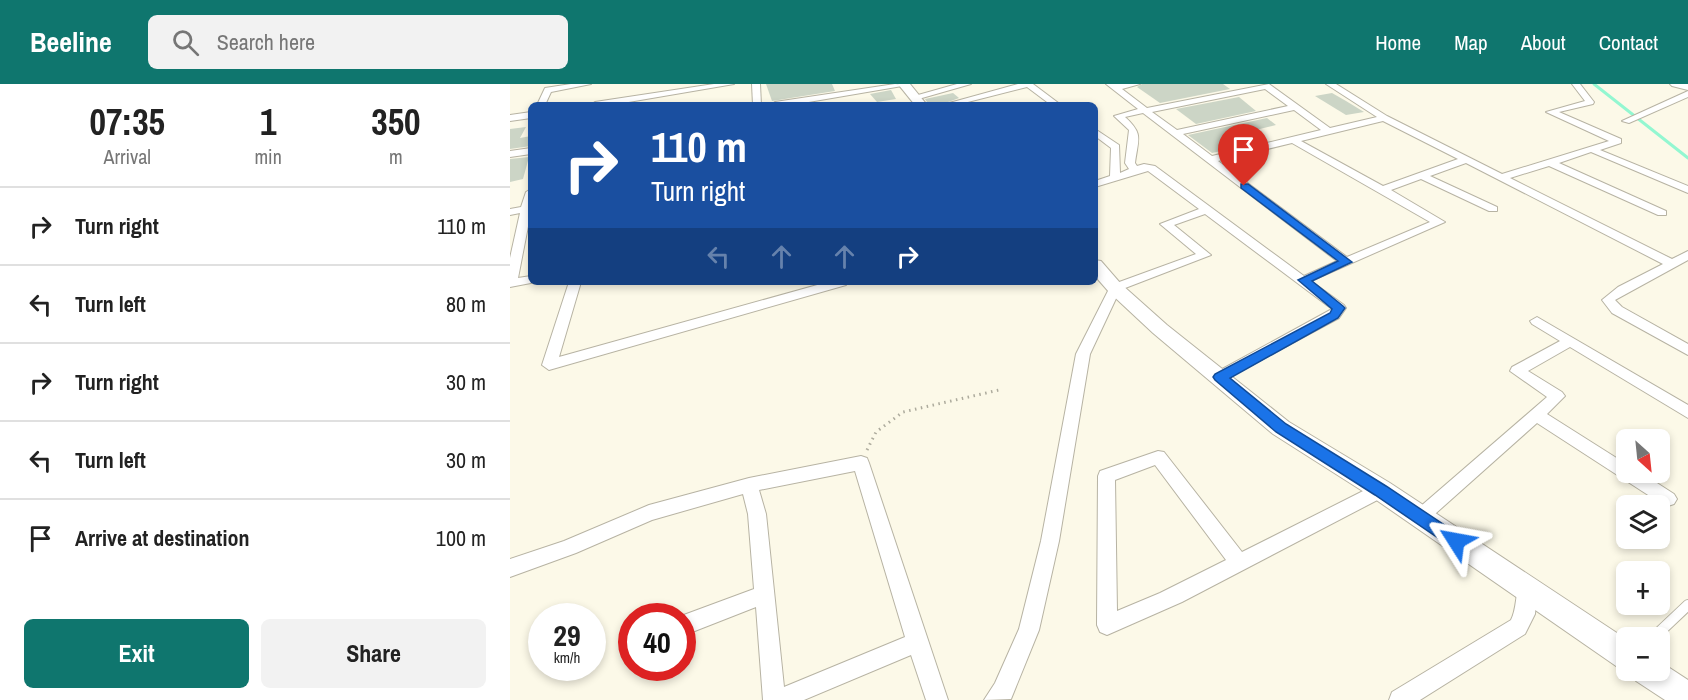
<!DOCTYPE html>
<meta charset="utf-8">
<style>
:root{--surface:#fff;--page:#f2f2f2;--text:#222;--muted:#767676;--line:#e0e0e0;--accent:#0f766e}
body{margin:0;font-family:"Archivo Narrow",sans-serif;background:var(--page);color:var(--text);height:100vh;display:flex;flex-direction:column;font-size:22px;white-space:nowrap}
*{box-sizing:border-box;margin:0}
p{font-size:20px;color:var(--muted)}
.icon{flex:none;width:33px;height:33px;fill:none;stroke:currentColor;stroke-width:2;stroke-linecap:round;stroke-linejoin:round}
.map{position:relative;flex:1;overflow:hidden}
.drawer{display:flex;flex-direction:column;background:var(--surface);width:510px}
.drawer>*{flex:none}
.top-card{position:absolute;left:18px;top:18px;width:570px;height:183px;border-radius:9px;box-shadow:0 3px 9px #0003;background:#1a4fa0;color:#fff;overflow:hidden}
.needle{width:39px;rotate:153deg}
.controls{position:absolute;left:1106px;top:345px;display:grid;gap:12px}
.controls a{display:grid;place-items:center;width:54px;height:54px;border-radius:9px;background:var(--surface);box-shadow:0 3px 9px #0003;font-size:30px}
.speed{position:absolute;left:18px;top:519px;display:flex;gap:12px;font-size:30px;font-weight:700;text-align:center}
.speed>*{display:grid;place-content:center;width:78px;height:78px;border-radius:50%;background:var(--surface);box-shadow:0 3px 9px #0003;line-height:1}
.speed small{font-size:15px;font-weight:400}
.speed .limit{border:9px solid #d22;background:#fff;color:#111}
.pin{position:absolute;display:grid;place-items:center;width:51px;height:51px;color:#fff;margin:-62px -26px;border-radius:50% 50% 50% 0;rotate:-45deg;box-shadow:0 0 6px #0007}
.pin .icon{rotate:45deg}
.me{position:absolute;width:66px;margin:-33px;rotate:304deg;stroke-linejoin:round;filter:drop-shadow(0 0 4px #0008)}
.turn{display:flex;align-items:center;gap:21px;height:126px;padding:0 24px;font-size:27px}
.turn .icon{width:78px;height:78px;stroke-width:2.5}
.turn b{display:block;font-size:42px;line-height:51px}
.lanes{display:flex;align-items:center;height:57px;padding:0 24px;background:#0003;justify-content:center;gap:30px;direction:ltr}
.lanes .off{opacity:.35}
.eta{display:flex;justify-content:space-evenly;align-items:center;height:102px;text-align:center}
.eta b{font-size:36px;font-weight:700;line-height:42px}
.button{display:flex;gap:12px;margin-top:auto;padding:12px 24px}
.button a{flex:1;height:69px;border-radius:9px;background:var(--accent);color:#fff;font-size:24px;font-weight:700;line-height:69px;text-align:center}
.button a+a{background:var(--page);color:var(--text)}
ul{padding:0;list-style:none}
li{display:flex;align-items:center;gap:18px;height:78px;padding:0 24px;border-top:2px solid var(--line)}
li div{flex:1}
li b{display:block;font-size:22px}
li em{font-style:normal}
header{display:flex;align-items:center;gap:36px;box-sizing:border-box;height:84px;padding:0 30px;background:var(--accent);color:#fff}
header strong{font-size:28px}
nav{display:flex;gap:33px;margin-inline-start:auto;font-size:21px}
.search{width:420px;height:54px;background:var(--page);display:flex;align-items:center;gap:15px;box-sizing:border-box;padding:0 21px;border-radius:9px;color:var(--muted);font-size:22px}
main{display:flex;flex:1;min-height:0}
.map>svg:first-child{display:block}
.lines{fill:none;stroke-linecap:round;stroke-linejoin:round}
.stream{stroke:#93f7d1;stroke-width:3}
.building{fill:#ccd5c6}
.lane-casing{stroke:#b7b3a3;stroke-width:12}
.street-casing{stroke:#b7b3a3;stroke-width:2}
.secondary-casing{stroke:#b7b3a3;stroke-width:2}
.path{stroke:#adab9d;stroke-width:3;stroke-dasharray:1.5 4.5;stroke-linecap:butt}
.lane{stroke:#fff;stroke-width:10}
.street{fill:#fff;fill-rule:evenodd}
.secondary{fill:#fff;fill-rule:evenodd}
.route{fill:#1a73e8;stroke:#114b97;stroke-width:1.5}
</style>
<header>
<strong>Beeline</strong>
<div class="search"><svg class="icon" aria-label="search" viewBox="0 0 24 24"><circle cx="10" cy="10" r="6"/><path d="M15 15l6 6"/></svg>Search here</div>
<nav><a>Home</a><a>Map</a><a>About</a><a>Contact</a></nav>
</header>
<main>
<section class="drawer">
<div class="eta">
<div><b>07:35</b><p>Arrival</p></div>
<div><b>1</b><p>min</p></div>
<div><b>350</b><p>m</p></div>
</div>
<ul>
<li><svg class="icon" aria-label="right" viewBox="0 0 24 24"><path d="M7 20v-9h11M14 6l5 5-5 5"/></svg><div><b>Turn right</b></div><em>110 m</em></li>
<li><svg class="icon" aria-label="left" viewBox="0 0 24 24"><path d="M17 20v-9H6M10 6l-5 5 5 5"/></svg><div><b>Turn left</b></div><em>80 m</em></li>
<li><svg class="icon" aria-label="right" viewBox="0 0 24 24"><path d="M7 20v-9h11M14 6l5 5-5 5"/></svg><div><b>Turn right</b></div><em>30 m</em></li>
<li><svg class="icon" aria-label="left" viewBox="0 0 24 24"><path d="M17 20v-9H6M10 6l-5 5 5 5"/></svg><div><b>Turn left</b></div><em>30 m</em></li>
<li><svg class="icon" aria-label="arrive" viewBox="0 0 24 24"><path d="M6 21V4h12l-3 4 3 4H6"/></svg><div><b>Arrive at destination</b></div><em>100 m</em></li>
</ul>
<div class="button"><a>Exit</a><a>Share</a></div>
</section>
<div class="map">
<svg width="1178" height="616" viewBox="0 0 1178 616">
<rect width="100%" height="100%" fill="#fcf9e8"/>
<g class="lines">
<!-- stream -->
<polyline class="stream" points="1084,0 1178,74"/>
</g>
<!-- building -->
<g class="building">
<polygon points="256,0 322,0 325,7 262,17"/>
<polygon points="632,0 713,0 720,5 650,19 627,3"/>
<polygon points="381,6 386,15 367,18 360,10"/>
<polygon points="443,9 449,14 430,21 419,21 415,15"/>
<polygon points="822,9 836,17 854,28 836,31 805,12"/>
<polygon points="729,13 746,27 686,40 666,25"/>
<polygon points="757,34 766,41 729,50 743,60 702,69 678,51"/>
<polygon points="16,43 10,54 21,52 21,62 0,65 0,45"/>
<polygon points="19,73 13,95 0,98 0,75"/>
</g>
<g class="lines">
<!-- lane casing -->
<g class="lane-casing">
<polyline id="lane" points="1143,554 1178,521"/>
</g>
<!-- street casing -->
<g class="street-casing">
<g id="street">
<polygon points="61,0 81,0 41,8 35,21 27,21 35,4"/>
<polygon points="204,0 224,0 101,21 81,21 85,18"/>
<polygon points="242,0 250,0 251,21 243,21"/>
<polygon points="385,0 398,1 281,21 261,21 265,18"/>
<polygon points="447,0 461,0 405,16 401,13"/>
<polygon points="508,0 523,0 551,21 541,21 517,3 446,21 432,21"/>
<path d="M 596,0 L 630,0 L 612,5 L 637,24 L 759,0 L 820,44 L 867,33 L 816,0 L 826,0 L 877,32 L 992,90 L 1099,57 L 1036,28 L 1075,17 L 1062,0 L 1070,0 L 1084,18 L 1083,20 L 1049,28 L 1111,55 L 1111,59 L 1090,66 L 1178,102 L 1178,109 L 1081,68 L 1049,79 L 1156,127 L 1156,131 L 1148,131 L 1039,82 L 1000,94 L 1162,175 L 1178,167 L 1178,176 L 1105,216 L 1112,223 L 1178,260 L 1178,271 L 1102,229 L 1092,216 L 1108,203 L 1153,180 L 956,79 L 920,92 L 987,123 L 987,127 L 979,127 L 911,95 L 881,106 L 935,138 L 801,197 L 834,221 L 836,224 L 829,234 L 710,298 L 705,297 L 703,293 L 705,289 L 822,225 L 695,130 L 664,141 L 701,171 L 610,206 L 580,270 L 549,457 L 529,546 L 501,615 L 474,616 L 485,599 L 509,545 L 531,457 L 566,270 L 601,201 L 686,170 L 650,140 L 689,125 L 638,87 L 585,103 L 585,97 L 600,92 L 601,64 L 585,52 L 585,45 L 609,61 L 610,89 L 619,85 L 615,79 L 619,46 L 604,32 L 628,25 ZM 755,5 L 778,22 L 667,46 L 642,28 ZM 784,26 L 811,46 L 702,72 L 673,50 ZM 633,29 L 827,177 L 794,192 L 645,82 L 634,80 L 627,82 L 625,79 C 628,55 634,50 615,33 ZM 873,37 L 948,75 L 873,102 L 791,57 ZM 782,59 L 920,138 L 837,173 L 708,77 Z"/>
<polygon points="1178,7 1178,13 1119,39 1112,37"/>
<polygon points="21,28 21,34 0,37 0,31"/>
<polygon points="21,64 21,70 0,73 0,67"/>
<polygon points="21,105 21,127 8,194 21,192 21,198 26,198 0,203 0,174 10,129 0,131 0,125 11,123 16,108"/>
<polygon points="59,198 71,198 49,273 318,198 338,198 336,201 39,286 32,281"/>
<polygon points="1027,233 1178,321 1178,334 1060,263 1018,287 1052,308 1055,312 1037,330 1116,380 1116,388 1130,388 1164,410 1167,415 1164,420 1158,422 1152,420 1027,339 916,438 910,441 904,438 901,433 904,428 1037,313 1000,287 1002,283 1050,257 1022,240 1020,237"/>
<path d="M 648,367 L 654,368 L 732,468 L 865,401 L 871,399 L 877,401 L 880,406 L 877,411 L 672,518 L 597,551 L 590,548 L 587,541 L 588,392 L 590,387 ZM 645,381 L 716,476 L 650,509 L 607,527 L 605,396 Z"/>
<path d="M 351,372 L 357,374 L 359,379 L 438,616 L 416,616 L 401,571 L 294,616 L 253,616 L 246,523 L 172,552 L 171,532 L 244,505 L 238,430 L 233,410 L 142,436 L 66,469 L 0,493 L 0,475 L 54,457 L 139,421 L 239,394 ZM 345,387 L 395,553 L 274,603 L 256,430 L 249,406 Z"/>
<path d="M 1017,496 L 1024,499 L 1027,505 L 1025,530 L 1015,550 L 910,616 L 879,616 L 882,608 L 1001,536 C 1007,524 1005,511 1010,499 Z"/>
</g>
</g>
<!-- secondary casing -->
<g class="secondary-casing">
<g id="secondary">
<polygon points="388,0 400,0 417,21 405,21"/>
<polygon points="1160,0 1178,0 1178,6 1162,2"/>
<polygon points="585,176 591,177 611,200 657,241 779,338 880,399 1116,555 1116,586 1106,582 862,413 763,350 643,249 599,208 585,192"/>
<polygon points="1149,577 1178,596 1178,616 1155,616 1126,597 1122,586 1149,586"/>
</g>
</g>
<!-- path -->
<polyline class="path" points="357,366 366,348 393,328 489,306"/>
<!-- lane -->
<use href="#lane" class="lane"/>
<!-- street -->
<use href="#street" class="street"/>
<!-- secondary -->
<use href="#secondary" class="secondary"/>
</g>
<!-- route -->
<polygon class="route" points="731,100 738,100 842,178 802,197 833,222 835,224 828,234 720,294 776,340 876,402 951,452 954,457 951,462 946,465 940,462 865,411 766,348 705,296 703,293 705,290 820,229 822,225 788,196 828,177 731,104"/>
</svg>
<div class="controls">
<a><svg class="needle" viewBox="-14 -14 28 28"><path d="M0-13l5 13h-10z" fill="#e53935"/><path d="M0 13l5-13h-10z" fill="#767676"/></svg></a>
<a><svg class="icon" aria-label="layers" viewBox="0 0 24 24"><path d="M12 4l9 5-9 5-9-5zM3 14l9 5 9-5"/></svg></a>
<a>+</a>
<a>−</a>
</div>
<div class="speed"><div>29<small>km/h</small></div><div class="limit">40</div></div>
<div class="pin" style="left:734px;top:102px;background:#d93025"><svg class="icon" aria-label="arrive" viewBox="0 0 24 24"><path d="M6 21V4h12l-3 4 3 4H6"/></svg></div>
<svg class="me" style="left:946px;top:457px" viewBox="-20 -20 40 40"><path d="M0-17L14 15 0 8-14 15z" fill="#1a73e8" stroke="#fff" stroke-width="4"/></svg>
<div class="top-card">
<div class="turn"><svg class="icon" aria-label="right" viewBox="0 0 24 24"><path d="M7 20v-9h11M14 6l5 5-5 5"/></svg><div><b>110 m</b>Turn right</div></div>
<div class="lanes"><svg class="icon off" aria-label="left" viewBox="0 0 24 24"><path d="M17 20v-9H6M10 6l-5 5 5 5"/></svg><svg class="icon off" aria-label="ahead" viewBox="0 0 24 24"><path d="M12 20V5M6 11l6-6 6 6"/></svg><svg class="icon off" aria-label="ahead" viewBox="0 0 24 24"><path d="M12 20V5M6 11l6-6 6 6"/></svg><svg class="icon" aria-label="right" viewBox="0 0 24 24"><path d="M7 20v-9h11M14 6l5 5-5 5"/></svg></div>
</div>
</div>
</main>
